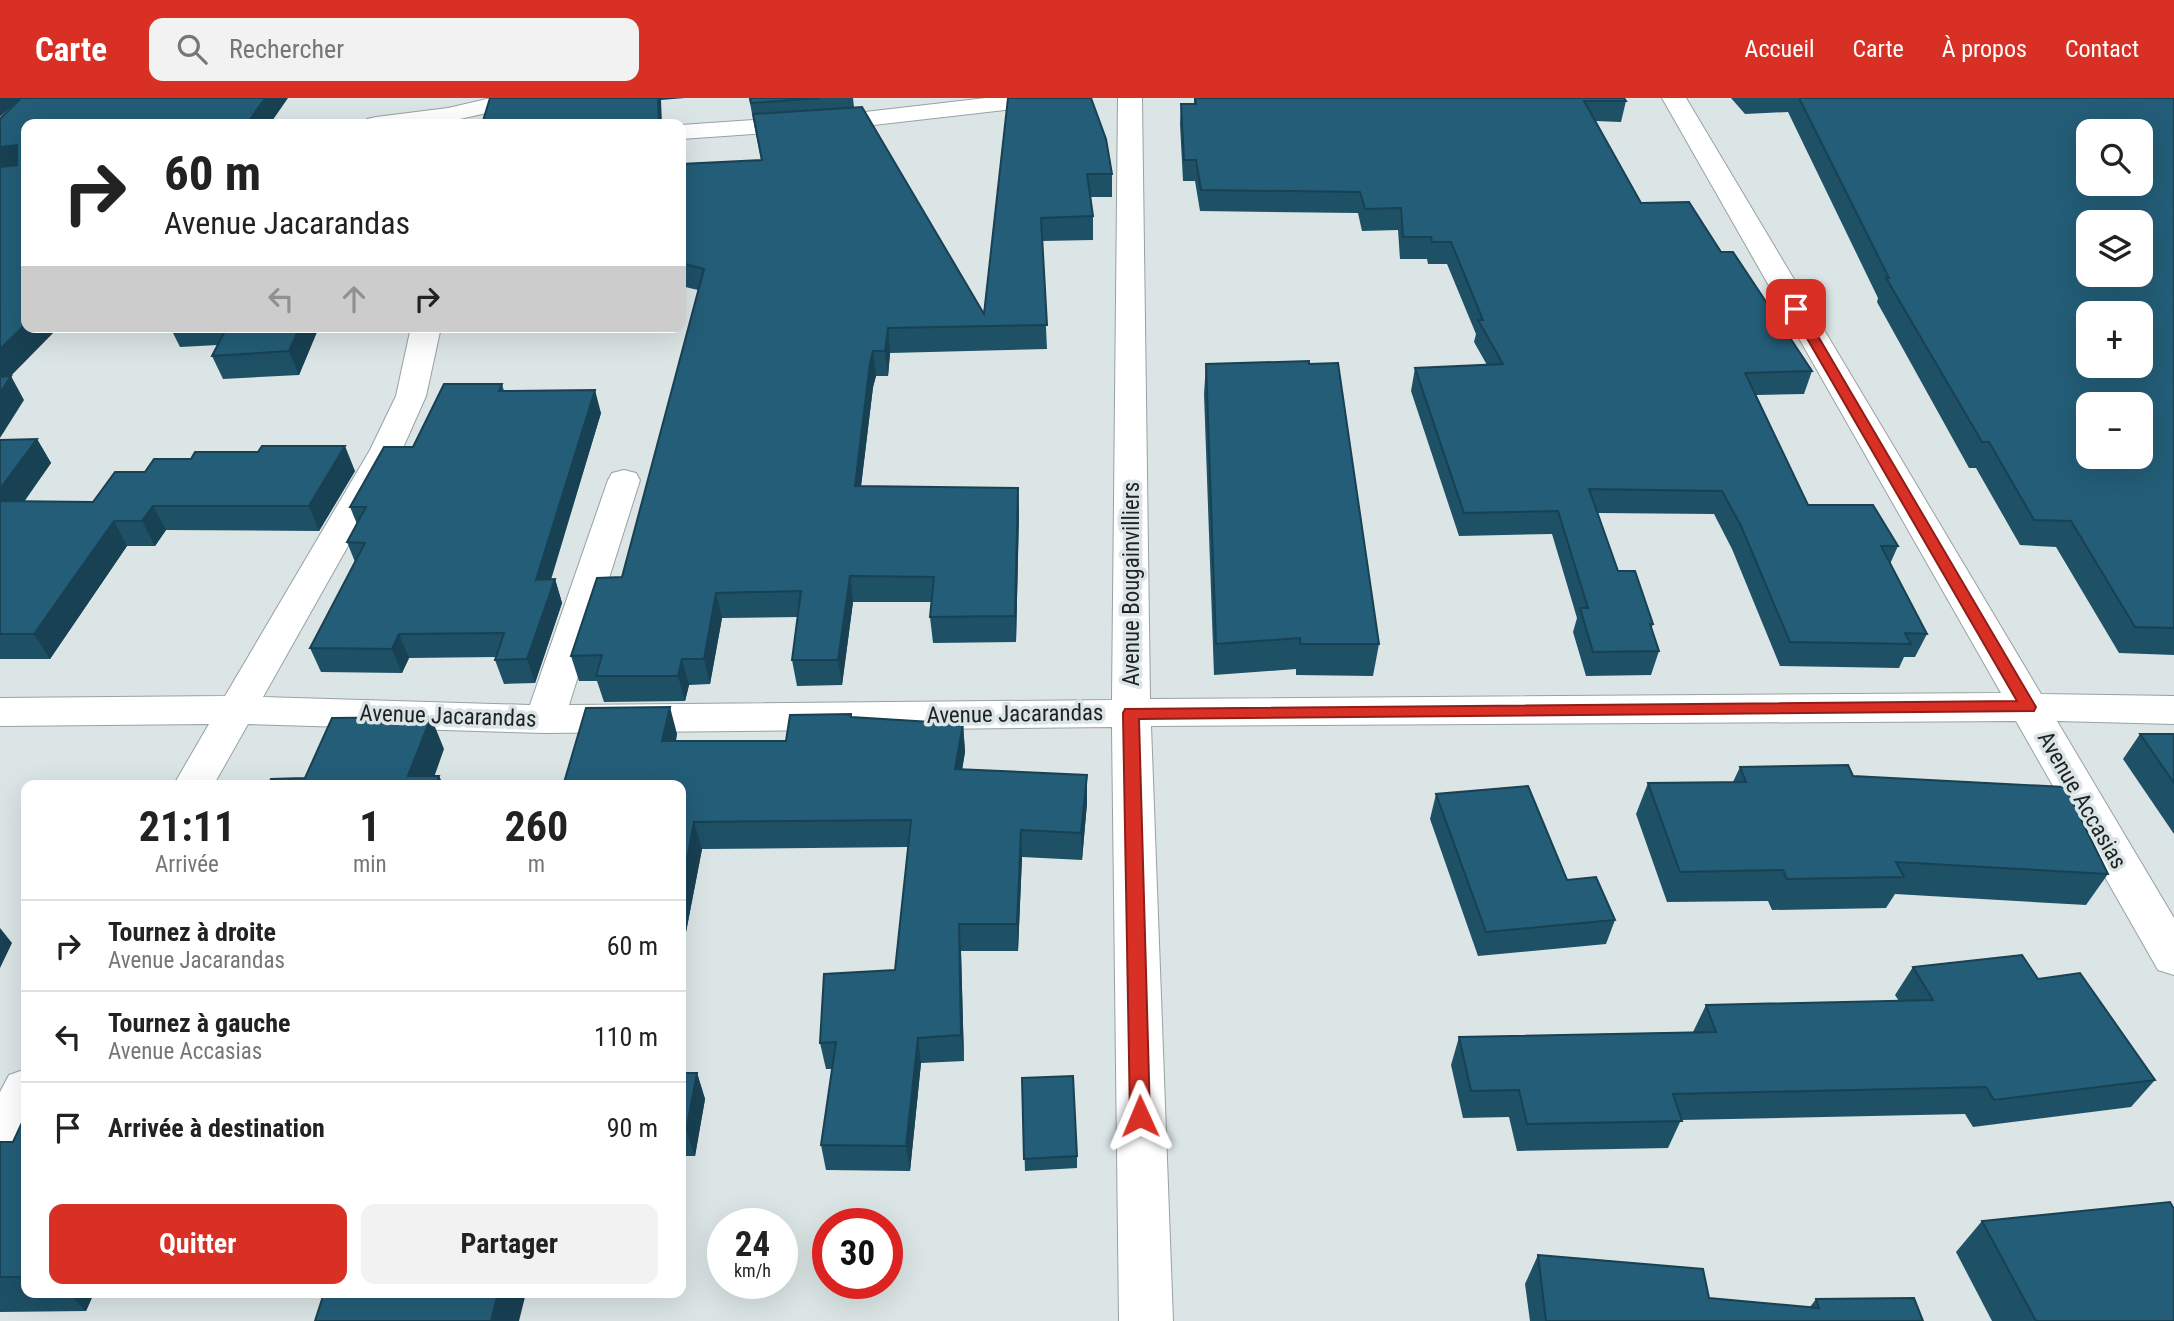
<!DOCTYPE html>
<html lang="fr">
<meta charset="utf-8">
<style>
:root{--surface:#fff;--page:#f2f2f2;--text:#222;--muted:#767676;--line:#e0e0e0;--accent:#d93025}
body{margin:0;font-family:"Roboto Condensed",sans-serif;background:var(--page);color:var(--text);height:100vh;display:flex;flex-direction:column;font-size:26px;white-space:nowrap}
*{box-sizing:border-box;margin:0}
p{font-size:23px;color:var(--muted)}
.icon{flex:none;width:38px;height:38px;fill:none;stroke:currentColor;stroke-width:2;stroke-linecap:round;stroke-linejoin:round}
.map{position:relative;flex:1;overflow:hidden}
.side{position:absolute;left:21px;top:682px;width:665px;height:518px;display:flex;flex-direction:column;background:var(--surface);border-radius:14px;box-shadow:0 7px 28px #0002}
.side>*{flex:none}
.top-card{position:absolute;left:21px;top:21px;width:665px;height:214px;border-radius:14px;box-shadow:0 7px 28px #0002;background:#fff;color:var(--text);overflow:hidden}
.tools{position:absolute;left:2076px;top:21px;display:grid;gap:14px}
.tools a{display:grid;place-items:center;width:77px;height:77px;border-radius:14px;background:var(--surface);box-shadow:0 7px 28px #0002;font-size:35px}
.speed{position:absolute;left:707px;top:1110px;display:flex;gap:14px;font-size:35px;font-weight:700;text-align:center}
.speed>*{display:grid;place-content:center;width:91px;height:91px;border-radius:50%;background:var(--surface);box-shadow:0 7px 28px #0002;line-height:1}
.speed small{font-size:18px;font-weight:400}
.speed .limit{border:10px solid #d22;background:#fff;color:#111}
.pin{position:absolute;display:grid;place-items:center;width:60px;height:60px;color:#fff;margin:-30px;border-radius:14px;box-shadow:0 4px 10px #0006}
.me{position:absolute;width:77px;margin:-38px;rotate:359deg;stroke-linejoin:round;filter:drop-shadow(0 0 5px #0008)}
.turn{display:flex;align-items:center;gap:24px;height:147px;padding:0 28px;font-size:32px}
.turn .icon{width:91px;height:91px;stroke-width:2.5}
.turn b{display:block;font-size:49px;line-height:60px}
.lanes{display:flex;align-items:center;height:66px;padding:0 28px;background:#0003;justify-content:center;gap:35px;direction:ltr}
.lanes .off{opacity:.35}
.eta{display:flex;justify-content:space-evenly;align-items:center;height:119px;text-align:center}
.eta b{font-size:42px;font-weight:700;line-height:49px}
.button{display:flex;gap:14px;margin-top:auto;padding:14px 28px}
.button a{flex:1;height:80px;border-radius:14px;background:var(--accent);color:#fff;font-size:28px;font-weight:700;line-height:80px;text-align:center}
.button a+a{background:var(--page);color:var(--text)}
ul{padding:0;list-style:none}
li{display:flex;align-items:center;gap:21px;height:91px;padding:0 28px;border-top:2px solid var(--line)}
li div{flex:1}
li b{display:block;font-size:26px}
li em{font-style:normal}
header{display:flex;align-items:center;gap:42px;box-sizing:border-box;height:98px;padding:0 35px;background:var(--accent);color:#fff}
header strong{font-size:33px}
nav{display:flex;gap:38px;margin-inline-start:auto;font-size:24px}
.search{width:490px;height:63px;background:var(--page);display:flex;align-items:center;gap:18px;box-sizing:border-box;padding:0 24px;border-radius:14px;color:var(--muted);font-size:26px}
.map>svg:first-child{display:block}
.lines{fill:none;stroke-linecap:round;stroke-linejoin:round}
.street-casing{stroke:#98a1a3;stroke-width:2}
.street{fill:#fff;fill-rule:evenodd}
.wall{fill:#1e5066}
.shaded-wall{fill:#184153}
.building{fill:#235d77;stroke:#184153;stroke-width:2;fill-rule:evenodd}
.route{fill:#d93025;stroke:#8d1f18;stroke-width:2}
.labels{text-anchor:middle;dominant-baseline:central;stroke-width:7;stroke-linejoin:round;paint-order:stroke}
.street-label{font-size:23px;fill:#1f2223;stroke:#dbe5e6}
</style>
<header>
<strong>Carte</strong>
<div class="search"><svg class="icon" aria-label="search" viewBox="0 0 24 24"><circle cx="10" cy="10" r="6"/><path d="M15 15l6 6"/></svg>Rechercher</div>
<nav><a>Accueil</a><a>Carte</a><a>À propos</a><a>Contact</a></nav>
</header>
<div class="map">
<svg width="2174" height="1223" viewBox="0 0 2174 1223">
<rect width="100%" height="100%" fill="#dbe5e6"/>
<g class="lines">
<!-- street casing -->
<g class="street-casing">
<g id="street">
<polygon points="491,0 535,0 531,5 460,21 460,26 364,26 367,21 376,19 448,10"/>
<polygon points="986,0 1060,0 1056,5 1048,7 865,28 681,41 681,27 865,14"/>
<polygon points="1118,0 1142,0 1150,601 2001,595 1662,0 1686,0 2041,596 2174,598 2174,626 2057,623 2174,820 2174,877 2158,872 2016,623 1151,628 1173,1223 1119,1223 1112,629 545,635 248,626 213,688 173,688 209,626 0,628 0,600 225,598 370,352 396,298 411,229 441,229 426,298 402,352 263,599 530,607 608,382 612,375 624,372 636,375 640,382 569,607 1112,602"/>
<polygon points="26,971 26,1038 17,1056 0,1062 0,994 9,977"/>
</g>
</g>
<!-- street -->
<use href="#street" class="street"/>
</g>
<!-- wall -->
<g class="wall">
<polygon points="749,0 853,0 854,9 984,216 1008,0 1112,76 1112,99 1091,99 1093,118 1093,142 1042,143 1047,251 890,255 888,278 876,278 873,289 861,388 1018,390 1019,415 1016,544 933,545 930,519 931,504 853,504 842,587 797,588 792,562 798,519 722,520 710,586 689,587 685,603 604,604 597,583 579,583 571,558 622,479 698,192 681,188 681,66 761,62"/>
<polygon points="1194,0 1624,0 1626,3 1621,24 1595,23 1641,105 1721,154 1812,273 1804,296 1756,297 1808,407 1898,448 1890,466 1927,536 1915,559 1904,559 1899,570 1780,568 1732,451 1714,416 1597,415 1618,473 1653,526 1651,532 1659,553 1651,577 1586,578 1573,534 1577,520 1552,436 1459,438 1411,293 1415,270 1487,267 1474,244 1476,236 1447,166 1428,166 1427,161 1400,161 1398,132 1362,133 1358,115 1200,113 1195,83 1183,83 1180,26 1181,6 1194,6"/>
<polygon points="1731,0 2174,0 2174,557 2119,555 2056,449 2020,447 1976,370 1969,370 1877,204 1878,200 1788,14 1745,16"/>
<polygon points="170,229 319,229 299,277 223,281 212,258 218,247 180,249"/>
<polygon points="1206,266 1309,266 1379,546 1373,578 1296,577 1296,571 1214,577 1204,296"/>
<polygon points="502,286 504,293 601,315 551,482 555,481 562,505 535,585 504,586 495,562 496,559 409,560 402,575 321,574 310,550 355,464 347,444 357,426 350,409 413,349"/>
<polygon points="37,341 51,365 24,404 93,404 355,373 319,433 166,432 155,448 127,448 50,561 0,561 0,342"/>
<polygon points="852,620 963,626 965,654 962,671 1087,705 1082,762 1022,759 1018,853 961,853 964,963 921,965 910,1073 826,1072 821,1047 832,971 826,971 820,945 895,872 908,749 702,751 681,860 681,688 563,688 677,636 676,643 786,643"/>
<polygon points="2140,636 2174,636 2174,736 2123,661"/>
<polygon points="1740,669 1853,678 2108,776 2086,807 1895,796 1886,810 1772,812 1768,803 1667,804 1636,716 1648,685 1733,684"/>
<polygon points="1436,696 1567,782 1615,822 1606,846 1478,858 1430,721"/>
<polygon points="1913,869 2038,881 2155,982 2131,1009 1973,1029 1965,1016 1681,1022 1668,1050 1517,1053 1509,1019 1463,1020 1451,967 1459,939 1693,934 1706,907 1899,903 1895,897"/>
<polygon points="681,975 697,975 705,1001 695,1058 681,1058"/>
<polygon points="1022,980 1077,1058 1077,1070 1025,1073"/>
<polygon points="26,1016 26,1195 94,1195 86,1213 0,1214 0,1044 13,1044"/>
<polygon points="1982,1123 2174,1223 1992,1223 1956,1154"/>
<polygon points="1538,1157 1709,1200 1810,1209 1816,1201 1923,1223 1530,1223 1525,1186"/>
</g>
<!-- shaded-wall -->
<g class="shaded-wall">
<polygon points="0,0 21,0 0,19"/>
<polygon points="265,0 288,0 270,26 247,26"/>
<polygon points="658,0 685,0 661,2 662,26 659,26"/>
<polygon points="17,47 26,66 0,73 0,49"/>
<polygon points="26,226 26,229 59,229 0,289 0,251"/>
<polygon points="300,229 319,229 299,277 289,253"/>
<polygon points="888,230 890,255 888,278 885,253"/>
<polygon points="873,253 876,278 873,289 858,413 855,388 870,265"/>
<polygon points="11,278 24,302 0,340 0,295"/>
<polygon points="595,292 601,315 543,506 536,482"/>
<polygon points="37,341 51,365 6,428 0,418 0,391"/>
<polygon points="345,348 355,373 319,433 309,408"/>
<polygon points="1018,390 1019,415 1016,544 1015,518"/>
<polygon points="153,408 166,432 155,448 142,423"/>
<polygon points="114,423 127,448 50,561 34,536"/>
<polygon points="850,478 853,504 842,587 838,562"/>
<polygon points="555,481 562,505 535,585 527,561"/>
<polygon points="716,495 722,520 710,586 704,561"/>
<polygon points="399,536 409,560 402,575 392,551"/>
<polygon points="682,561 689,587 685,603 678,578"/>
<polygon points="670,609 677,636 669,671 662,643"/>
<polygon points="431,619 444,651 431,688 408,678"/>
<polygon points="963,626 965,654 958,698 955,671"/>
<polygon points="1087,677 1087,705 1082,762 1081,735"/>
<polygon points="439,678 444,688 436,688"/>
<polygon points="694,724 702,751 681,860 681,793"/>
<polygon points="1021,732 1022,759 1018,853 1017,826"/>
<polygon points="959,826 961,853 964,963 961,937"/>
<polygon points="0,830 12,845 0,870"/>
<polygon points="681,936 685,949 681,969"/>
<polygon points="918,940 921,965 910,1073 906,1048"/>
<polygon points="697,975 705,1001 695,1058 686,1033"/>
<polygon points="68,1195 94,1195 86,1213"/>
<polygon points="498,1195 526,1195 519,1223 491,1223"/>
</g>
<!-- building -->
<g class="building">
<polygon points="21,0 265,0 247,26 26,26 26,226 0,251 0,69 17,67 17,47 0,49 0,21"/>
<polygon points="490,0 658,0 659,26 482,26"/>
<polygon points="750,0 820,0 751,5"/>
<polygon points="1008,0 1091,0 1106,41 1112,76 1087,76 1093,118 1041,120 1047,227 888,230 885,253 873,253 870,265 855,388 1018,390 1015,518 930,519 934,479 850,478 838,562 792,562 801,493 716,495 704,561 682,561 678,578 596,578 602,557 571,558 597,480 622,479 704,171 681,165 681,66 762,62 753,16 862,9 984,216"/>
<polygon points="1195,0 1624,0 1626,3 1584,3 1641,105 1689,104 1721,154 1733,154 1812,273 1745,275 1808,407 1873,407 1898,448 1881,448 1927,536 1905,535 1911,546 1790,544 1741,428 1722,393 1589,391 1618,473 1635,473 1653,526 1650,526 1659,553 1593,554 1580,510 1588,510 1558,413 1464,415 1415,270 1503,266 1478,222 1483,222 1451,144 1432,144 1431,139 1403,139 1401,110 1365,111 1360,94 1201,92 1196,62 1184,62 1181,6 1196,6"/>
<path d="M 1799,0 L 2174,0 L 2174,530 L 2135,529 L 2071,423 L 2034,422 L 1989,344 L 1982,344 L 1886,180 L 1889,180 ZM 2088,33 L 2140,33 L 2140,86 L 2088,86 ZM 2088,124 L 2140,124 L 2140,177 L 2088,177 ZM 2088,215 L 2140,215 L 2140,268 L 2088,268 ZM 2088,306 L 2140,306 L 2140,359 L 2088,359 Z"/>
<polygon points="227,229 300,229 289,253 212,258"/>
<polygon points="1309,263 1309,266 1338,265 1379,546 1300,546 1300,540 1216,546 1206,266"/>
<polygon points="11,278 0,295 0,279"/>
<polygon points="444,286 502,286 499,293 595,292 536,482 555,481 527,561 495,562 504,535 399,536 392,551 310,550 365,445 347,444 366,409 350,409 384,349 413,349"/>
<polygon points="37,341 0,391 0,342"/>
<polygon points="262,348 345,348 309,408 153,408 142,423 114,423 34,536 0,536 0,403 93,404 115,374 145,374 154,361 191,361 195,354 258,354"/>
<polygon points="670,609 662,643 786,643 790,617 851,616 851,619 963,626 955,671 1087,677 1081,735 1021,732 1017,826 959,826 961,937 918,940 906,1048 821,1047 836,944 820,945 824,876 895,872 911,722 694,724 681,793 681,688 563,688 586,610"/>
<polygon points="431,619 408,678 439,678 436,688 268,688 271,681 305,680 332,620"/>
<polygon points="2140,636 2174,636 2174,685"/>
<polygon points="1848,667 1853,678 2065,689 2108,776 1896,764 1904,779 1787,781 1783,772 1680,774 1648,685 1746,684 1740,669"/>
<polygon points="1528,688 1567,782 1596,779 1615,822 1486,834 1436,696"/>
<polygon points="2022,857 2038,881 2080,875 2155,982 1994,1002 1986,989 1673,996 1682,1023 1527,1026 1519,992 1471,993 1459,939 1716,934 1706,907 1933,902 1913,869"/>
<polygon points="681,975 697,975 686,1033 681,1033"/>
<polygon points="1073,978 1077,1058 1024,1061 1022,980"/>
<polygon points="26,1016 26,1179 0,1179 0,1044 13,1044"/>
<polygon points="2170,1104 2174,1111 2174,1223 2036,1223 1982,1123"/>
<polygon points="1538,1157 1703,1171 1709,1200 1819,1210 1816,1201 1914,1200 1923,1223 1546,1223"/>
<polygon points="324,1195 498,1195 491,1223 315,1223"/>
</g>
<!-- route -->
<polygon class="route" points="1796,207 1802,211 2036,609 2034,613 1139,621 1150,1018 1147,1024 1140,1027 1133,1024 1130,1018 1123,615 1125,611 2017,603 1790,211"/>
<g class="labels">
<!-- street labels -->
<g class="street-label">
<text transform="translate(1131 486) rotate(-90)">Avenue Bougainvilliers</text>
<text transform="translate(1015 616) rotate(-1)">Avenue Jacarandas</text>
<text transform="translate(448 618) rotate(2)">Avenue Jacarandas</text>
<text transform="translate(2082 702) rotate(60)">Avenue Accasias</text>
</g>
</g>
</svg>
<div class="tools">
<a><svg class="icon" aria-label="search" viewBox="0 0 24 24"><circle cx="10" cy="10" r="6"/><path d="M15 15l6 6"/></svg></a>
<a><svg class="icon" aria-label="layers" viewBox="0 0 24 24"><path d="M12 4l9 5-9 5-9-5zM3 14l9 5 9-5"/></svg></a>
<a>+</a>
<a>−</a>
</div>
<div class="speed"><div>24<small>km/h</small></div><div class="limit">30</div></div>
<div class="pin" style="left:1796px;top:211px;background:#d93025"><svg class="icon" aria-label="arrive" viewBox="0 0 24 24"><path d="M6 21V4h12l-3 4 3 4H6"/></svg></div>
<svg class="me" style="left:1140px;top:1018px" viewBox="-20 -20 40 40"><path d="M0-17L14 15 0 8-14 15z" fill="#d93025" stroke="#fff" stroke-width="4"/></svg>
<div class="top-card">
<div class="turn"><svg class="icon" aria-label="right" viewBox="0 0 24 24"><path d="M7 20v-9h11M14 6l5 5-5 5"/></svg><div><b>60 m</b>Avenue Jacarandas</div></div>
<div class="lanes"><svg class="icon off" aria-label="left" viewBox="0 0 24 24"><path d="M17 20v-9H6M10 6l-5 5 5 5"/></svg><svg class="icon off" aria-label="ahead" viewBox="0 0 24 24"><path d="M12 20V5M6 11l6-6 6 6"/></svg><svg class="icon" aria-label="right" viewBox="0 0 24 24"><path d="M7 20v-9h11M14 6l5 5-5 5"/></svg></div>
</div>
<section class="side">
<div class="eta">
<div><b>21:11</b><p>Arrivée</p></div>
<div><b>1</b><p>min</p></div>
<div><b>260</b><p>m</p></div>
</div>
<ul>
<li><svg class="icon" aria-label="right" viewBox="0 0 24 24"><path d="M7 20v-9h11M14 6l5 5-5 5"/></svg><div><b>Tournez à droite</b><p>Avenue Jacarandas</p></div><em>60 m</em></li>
<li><svg class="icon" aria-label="left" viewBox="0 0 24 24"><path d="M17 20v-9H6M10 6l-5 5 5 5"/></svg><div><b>Tournez à gauche</b><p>Avenue Accasias</p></div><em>110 m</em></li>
<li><svg class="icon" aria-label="arrive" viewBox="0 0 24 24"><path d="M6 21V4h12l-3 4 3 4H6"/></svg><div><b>Arrivée à destination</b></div><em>90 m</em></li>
</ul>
<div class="button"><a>Quitter</a><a>Partager</a></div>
</section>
</div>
